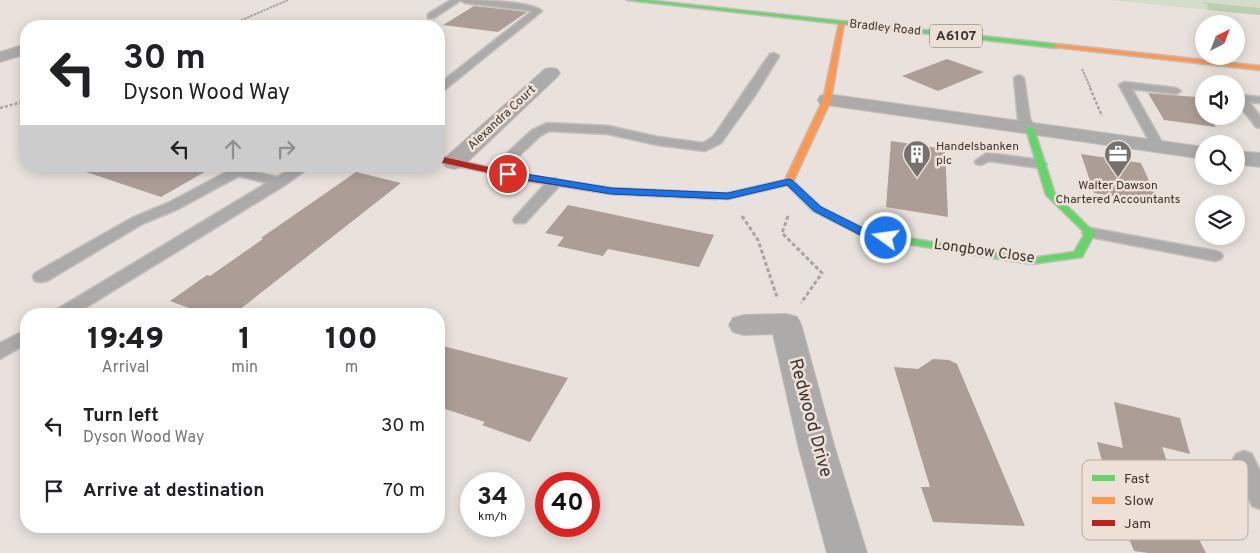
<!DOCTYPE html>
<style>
:root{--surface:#fff;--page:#f2f2f2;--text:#202124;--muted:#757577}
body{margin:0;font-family:Overpass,sans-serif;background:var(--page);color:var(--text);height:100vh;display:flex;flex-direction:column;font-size:19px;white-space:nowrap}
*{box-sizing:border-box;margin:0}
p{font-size:16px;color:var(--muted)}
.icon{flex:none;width:28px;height:28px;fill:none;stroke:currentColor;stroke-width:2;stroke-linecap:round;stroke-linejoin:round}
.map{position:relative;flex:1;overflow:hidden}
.sheet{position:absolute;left:20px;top:308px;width:425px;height:225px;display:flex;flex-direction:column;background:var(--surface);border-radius:20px;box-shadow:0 2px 12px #0003}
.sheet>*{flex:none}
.banner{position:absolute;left:20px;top:20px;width:425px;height:152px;border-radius:20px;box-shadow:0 2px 12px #0003;background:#fff;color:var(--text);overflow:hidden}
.needle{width:32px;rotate:42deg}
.buttons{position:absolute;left:1195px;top:15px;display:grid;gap:10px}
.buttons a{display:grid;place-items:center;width:50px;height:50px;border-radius:50%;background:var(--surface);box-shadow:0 2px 12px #0003;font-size:25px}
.speed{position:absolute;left:460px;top:472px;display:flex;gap:10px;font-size:25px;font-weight:700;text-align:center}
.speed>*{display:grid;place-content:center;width:65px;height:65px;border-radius:50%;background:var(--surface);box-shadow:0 2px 12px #0003;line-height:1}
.speed small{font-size:12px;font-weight:400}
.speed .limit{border:8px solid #d22;background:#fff;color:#111}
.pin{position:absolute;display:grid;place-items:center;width:42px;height:42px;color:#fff;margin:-21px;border:2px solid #fff;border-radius:50%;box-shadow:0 1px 5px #0007}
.me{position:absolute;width:55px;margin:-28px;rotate:284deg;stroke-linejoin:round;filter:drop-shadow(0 0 4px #0008)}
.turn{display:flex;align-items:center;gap:18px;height:105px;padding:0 20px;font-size:22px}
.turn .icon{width:65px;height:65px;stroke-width:2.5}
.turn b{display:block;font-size:35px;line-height:42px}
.lanes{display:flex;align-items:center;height:48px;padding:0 20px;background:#0003;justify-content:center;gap:25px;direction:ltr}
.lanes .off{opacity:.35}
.eta{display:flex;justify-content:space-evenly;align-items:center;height:85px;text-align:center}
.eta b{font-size:30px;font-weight:800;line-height:35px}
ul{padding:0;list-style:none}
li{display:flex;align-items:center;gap:15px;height:65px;padding:0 20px}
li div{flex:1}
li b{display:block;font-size:19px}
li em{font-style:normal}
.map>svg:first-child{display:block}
.green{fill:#d2dec9}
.forest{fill:#bdcfb2}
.building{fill:#ac9e97}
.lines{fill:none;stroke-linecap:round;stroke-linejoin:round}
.lane-casing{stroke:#c4bebb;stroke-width:3}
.street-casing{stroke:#c4bebb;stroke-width:2}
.fast-casing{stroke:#c4bebb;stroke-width:3}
.slow-casing{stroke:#c4bebb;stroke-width:3}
.jam-casing{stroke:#c4bebb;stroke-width:3}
.path-far2{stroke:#a8a5a3;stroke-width:2;stroke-dasharray:2.5 1;stroke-linecap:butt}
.path-far1{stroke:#a8a5a3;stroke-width:2.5;stroke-dasharray:3 2;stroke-linecap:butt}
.path{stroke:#a8a5a3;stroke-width:3;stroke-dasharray:4 2.5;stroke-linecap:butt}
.lane{fill:#adaba9;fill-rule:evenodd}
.street{fill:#adaba9;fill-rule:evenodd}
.fast{fill:#63d668;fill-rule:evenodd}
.slow{fill:#ff974d;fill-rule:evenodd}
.jam{fill:#b3261e;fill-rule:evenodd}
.route{fill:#1a73e8;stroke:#114b97}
.labels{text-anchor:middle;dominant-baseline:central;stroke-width:5;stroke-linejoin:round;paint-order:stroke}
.far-street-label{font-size:12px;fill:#393431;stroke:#ede0d7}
.far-poi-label{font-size:12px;fill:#393431;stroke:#ede0d7;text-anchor:start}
.shield{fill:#ede0d7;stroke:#6f6863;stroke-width:1}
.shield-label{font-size:14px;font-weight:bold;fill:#393431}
.street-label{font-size:15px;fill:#393431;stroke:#ede0d7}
.near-street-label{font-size:18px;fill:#393431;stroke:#ede0d7}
.key{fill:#ede0d7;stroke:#b7aca5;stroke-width:1}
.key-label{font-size:14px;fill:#393431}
</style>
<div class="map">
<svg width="1260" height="553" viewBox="0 0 1260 553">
<rect width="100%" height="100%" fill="#e8e1dc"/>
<!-- green -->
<polygon class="green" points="1109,0 1260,0 1260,15"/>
<!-- forest -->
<polygon class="forest" points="1201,2 1260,8 1260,15 1207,10 1208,5"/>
<!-- building -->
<g class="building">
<polygon points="474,6 527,12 498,32 443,25"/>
<polygon points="947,59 984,72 938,91 902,76"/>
<polygon points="1148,93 1196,97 1204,109 1204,116 1208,116 1216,127 1164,120"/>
<polygon points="891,141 945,149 948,217 886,207"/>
<polygon points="1081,154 1141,163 1159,203 1094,193"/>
<polygon points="84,166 215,166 161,197 83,171"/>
<polygon points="356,172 401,183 234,314 205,314 170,301 207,275 210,276 263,239 261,238"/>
<polygon points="568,205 649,222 714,235 699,267 608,249 603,256 557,246 564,237 545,233"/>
<polygon points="439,345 568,378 530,442 482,425 485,422 439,407"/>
<polygon points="933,359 949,360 957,364 1025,526 933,522 921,487 930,487 894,367 918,369"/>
<polygon points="1114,402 1180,418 1190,454 1162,447 1183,508 1206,553 1148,553 1134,551 1110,493 1097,442 1123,448"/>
</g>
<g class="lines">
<!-- lane casing -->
<g class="lane-casing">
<g id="lane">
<path d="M 451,0 C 470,0 530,0 542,11 L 443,91 L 439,92 L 439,84 L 532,11 L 465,3 L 461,0 L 434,18 L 428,18 L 428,14 Z"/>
<polygon points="774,53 779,56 756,94 721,143 705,151 658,145 608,134 549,131 540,136 500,174 495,175 488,171 532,130 547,123 608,126 658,137 703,143 713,137 770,54"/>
<polygon points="1019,75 1024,78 1030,119 1036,129 1030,133 1026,132 1018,119 1014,78"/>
<polygon points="1124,82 1176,88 1181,91 1176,94 1132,89 1164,146 1162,149 1158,150 1152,146 1119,85"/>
<polygon points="1240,95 1260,97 1260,103 1249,102 1260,116 1260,128 1256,127 1236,101 1236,96"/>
<polygon points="987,153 1040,160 1047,164 1040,168 989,161 981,165 976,164 975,161"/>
<polygon points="295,166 311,166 285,185 75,314 53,314 56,310 267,183 239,176 178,209 142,224 47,281 41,282 35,281 33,277 35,273 132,218 168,203 232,169 237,168 277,177"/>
<polygon points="555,178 562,182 560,185 525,223 515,223 513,220 515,217 550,179"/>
<polygon points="1090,228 1215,251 1221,253 1223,256 1221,259 1215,261 1085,236 1082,233 1085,230"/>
<polygon points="26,330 26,344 0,359 0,343"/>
<polygon points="1244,451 1252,454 1260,472 1260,509 1252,506 1233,460 1236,454"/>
</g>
</g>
<!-- street casing -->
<g class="street-casing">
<g id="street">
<polygon points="26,44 26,54 0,62 0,52"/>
<polygon points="551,68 557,69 560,73 557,77 462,167 454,169 446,167 443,162 446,157 545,69"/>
<polygon points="827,94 1204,147 1204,159 820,104 818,100 820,96"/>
<polygon points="1236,151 1260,153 1260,167 1236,164"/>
<polygon points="786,314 797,317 801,324 834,445 867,553 827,553 798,445 773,334 744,335 733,332 729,325 733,318 744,315"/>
</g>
</g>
<!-- fast casing -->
<g class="fast-casing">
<g id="fast">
<polygon points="627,0 646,0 1056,44 1059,46 1056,48"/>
<polygon points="1027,127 1030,127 1034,129 1055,194 1095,233 1082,257 1031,264 864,237 813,211 784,182 789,179 792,180 821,207 871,232 1031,258 1074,252 1085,233 1046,195 1026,129"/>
</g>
</g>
<!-- slow casing -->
<g class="slow-casing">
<g id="slow">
<polygon points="839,23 844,24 831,100 792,184 728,199 714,198 712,196 714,194 728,193 785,180 823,100"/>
<polygon points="1056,44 1260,66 1260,70 1054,47 1053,46"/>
</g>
</g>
<!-- jam casing -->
<g class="jam-casing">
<polygon id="jam" points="439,156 520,174 611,188 717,193 722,196 717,199 611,194 520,180 439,162"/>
</g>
<!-- path-far2 -->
<g class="path-far2">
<polyline points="228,26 288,0"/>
<polyline points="1082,69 1091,89"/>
</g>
<!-- path-far1 -->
<g class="path-far1">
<polyline points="1090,88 1102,116"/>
<polyline points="0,108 26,101"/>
</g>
<!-- path -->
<g class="path">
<polyline points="742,216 758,240 777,297"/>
<polyline points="788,216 782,233 822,273 801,303"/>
</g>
<!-- lane -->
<use href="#lane" class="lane"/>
<!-- street -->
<use href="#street" class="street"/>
<!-- fast -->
<use href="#fast" class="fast"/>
<!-- slow -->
<use href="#slow" class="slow"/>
<!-- jam -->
<use href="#jam" class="jam"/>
</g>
<!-- route -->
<polygon class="route" points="508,171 611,188 728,193 789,179 792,180 821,207 871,232 890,236 892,238 886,241 864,237 814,211 787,185 728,199 611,194 504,176 503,174"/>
<!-- icons -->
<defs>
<g id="building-pin" transform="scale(1.4375)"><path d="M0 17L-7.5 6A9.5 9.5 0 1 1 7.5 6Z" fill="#76716d" stroke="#ede0d7"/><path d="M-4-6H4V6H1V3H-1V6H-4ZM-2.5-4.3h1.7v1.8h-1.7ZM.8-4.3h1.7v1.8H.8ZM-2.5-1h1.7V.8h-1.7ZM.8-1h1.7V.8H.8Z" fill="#fff"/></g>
<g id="office-pin" transform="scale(1.4375)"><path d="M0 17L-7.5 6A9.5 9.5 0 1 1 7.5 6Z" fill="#76716d" stroke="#ede0d7"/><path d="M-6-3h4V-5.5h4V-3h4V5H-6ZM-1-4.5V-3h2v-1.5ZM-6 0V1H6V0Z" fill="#fff"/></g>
</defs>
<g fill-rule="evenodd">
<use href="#building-pin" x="917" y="154"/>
<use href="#office-pin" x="1118" y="154"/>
</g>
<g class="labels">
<!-- far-street labels -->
<g class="far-street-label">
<text transform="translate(885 28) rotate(6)">Bradley Road</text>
<text transform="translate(502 118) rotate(-43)">Alexandra Court</text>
</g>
<!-- far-poi labels -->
<g class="far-poi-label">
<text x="936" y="147">Handelsbanken<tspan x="936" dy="14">plc</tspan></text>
<text x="1118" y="186" text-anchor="middle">Walter Dawson<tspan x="1118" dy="14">Chartered Accountants</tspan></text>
</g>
<!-- shield labels -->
<rect class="shield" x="930" y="24.5" width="52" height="23" rx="4"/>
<g class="shield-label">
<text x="956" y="36">A6107</text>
</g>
<!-- street labels -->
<g class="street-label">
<text transform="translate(984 252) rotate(8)">Longbow Close</text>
</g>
<!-- near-street labels -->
<g class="near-street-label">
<text transform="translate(810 418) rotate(75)">Redwood Drive</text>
</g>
</g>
<!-- legend -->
<rect x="1082" y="460" width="166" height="80" rx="8" class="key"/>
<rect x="1092" y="475" width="23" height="6" fill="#63d668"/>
<rect x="1092" y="497" width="23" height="7" fill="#ff974d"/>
<rect x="1092" y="520" width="23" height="6" fill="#b3261e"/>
<g class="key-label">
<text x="1124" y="483">Fast</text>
<text x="1124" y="505">Slow</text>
<text x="1124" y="528">Jam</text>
</g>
</svg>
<div class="buttons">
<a><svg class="needle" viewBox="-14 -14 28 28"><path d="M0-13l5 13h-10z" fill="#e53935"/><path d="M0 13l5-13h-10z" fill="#757577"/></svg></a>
<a><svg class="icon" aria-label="sound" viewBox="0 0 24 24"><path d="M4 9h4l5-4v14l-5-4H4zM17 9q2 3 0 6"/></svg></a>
<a><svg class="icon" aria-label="search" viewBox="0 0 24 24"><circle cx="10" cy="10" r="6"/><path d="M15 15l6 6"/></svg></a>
<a><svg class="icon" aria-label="layers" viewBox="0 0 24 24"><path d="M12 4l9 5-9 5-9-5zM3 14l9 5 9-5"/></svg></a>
</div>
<div class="speed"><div>34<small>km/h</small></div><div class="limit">40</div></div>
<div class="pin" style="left:508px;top:174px;background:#d93025"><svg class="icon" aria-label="arrive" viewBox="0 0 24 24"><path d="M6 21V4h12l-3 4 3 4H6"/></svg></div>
<svg class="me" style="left:886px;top:238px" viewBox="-20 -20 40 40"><circle r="17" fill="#1a73e8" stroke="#fff" stroke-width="3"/><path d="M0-11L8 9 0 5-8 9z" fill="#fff"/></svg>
<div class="banner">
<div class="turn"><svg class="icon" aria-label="left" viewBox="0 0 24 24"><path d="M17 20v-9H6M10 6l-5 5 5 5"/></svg><div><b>30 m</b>Dyson Wood Way</div></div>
<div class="lanes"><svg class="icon" aria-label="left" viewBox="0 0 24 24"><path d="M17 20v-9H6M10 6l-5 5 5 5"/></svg><svg class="icon off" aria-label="ahead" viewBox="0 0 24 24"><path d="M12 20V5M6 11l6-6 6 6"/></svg><svg class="icon off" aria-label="right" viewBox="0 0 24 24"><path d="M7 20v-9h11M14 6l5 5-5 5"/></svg></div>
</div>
<section class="sheet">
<div class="eta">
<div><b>19:49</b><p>Arrival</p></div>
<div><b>1</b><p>min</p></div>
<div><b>100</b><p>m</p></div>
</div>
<ul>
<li><svg class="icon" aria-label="left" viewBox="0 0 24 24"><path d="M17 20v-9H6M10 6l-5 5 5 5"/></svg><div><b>Turn left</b><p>Dyson Wood Way</p></div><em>30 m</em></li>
<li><svg class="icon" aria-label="arrive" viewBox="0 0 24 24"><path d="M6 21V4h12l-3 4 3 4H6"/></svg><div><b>Arrive at destination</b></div><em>70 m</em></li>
</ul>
</section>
</div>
